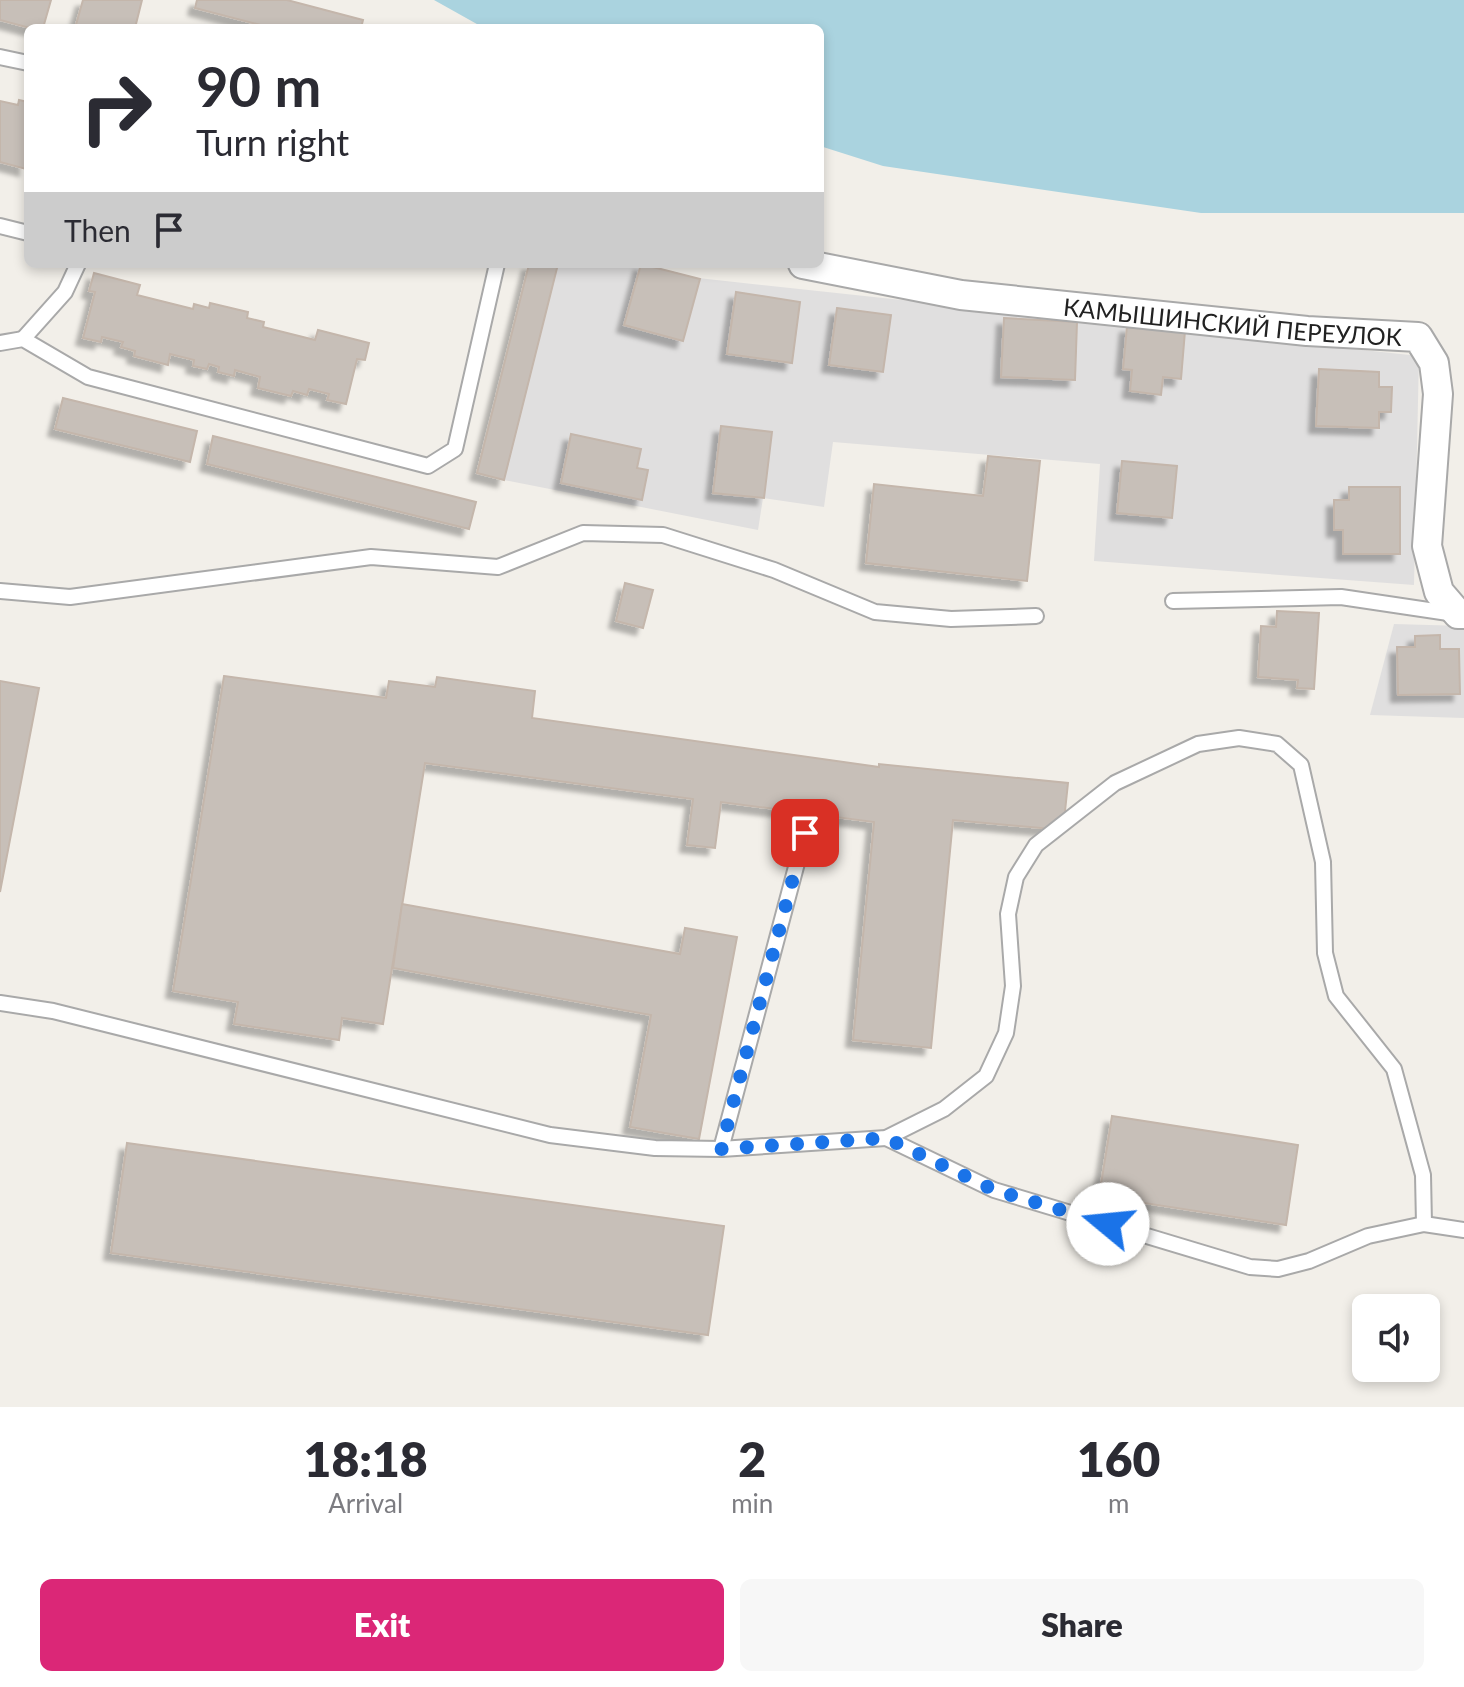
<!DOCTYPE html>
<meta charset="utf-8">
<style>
:root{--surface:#fff;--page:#f7f7f7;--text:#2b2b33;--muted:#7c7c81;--accent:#db2777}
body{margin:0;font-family:Lato,sans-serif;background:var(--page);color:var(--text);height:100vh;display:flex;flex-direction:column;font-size:30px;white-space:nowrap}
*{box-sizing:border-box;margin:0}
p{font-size:26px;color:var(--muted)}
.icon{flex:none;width:44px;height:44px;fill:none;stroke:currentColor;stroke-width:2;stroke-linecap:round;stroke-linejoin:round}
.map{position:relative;height:1407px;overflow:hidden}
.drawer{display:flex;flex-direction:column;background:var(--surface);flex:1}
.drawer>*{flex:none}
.hud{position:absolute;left:24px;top:24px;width:800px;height:244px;border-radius:12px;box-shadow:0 4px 12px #0003;background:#fff;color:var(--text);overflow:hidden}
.fabs{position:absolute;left:1352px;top:1294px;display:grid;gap:16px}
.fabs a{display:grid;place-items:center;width:88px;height:88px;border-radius:12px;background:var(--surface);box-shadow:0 4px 12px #0003;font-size:40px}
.pin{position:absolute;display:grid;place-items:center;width:68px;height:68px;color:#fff;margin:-34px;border-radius:16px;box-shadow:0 4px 12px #0006}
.me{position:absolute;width:88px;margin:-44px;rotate:287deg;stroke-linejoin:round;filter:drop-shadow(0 0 6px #0008)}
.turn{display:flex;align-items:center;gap:28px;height:168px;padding:0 40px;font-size:36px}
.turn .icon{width:104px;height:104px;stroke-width:2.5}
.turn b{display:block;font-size:56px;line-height:68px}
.then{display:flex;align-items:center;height:76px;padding:0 40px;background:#0003;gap:16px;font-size:30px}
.eta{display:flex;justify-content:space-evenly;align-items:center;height:136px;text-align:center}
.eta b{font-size:48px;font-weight:800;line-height:56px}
.primary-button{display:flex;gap:16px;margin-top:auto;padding:16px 40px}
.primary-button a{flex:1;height:92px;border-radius:12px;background:var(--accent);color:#fff;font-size:32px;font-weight:800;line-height:92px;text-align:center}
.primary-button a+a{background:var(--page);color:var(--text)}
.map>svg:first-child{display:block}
.residential{fill:#e0dfdf}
.water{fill:#aad3df}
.building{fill:#c7bfb8;stroke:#c4b6ab;stroke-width:2;filter:url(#shadow)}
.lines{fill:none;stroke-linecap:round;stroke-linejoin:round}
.lane-casing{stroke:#a9a9a9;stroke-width:18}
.street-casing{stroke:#a9a9a9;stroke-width:32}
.lane{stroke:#fff;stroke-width:14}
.street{stroke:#fff;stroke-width:28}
.route{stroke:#1a73e8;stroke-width:14;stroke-dasharray:0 25.2}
.labels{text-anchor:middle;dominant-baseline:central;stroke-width:8;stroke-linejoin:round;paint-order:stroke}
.street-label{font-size:24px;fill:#222;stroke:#fff}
</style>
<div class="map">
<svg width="1464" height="1407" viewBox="0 0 1464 1407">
<defs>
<filter id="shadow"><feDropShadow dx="-7" dy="7" stdDeviation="2" flood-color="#0004"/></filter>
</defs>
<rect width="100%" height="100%" fill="#f2efe9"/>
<!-- residential -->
<g class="residential">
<polygon points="558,264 643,264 698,278 1419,356 1414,585 1094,561 1100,464 833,442 824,507 763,498 758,530 504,480"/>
<polygon points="1394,624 1464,626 1464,718 1370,715"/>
</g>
<!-- water -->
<polygon class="water" points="434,0 1464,0 1464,213 1201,213 883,166 820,146 820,28 484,28"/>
<!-- building -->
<g class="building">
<polygon points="0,0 51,0 43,28 30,28 0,20"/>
<polygon points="83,0 142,0 135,28 75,28"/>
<polygon points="197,0 287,0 363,20 361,28 272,28 195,8"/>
<polygon points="19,100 28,102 26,169 0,162 0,101 18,105"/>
<polygon points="529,264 558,264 504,480 477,473"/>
<polygon points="641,264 700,279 683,341 624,325"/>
<polygon points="94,273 140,285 137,295 193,309 194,304 209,308 210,303 248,312 247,318 264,322 263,327 315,340 318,330 369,343 365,360 357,359 346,404 327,400 329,394 309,389 307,395 293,391 291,396 258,388 260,377 235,370 234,376 218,372 219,367 209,364 207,369 193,366 194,360 170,354 168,365 134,356 135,351 121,347 123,342 102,337 101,342 83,338 95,292 89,291"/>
<polygon points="736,292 800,302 792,363 727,354"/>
<polygon points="837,308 891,315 883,372 829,365"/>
<polygon points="1004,318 1077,322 1075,380 1001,377"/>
<polygon points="1127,326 1185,331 1181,379 1163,377 1161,395 1130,391 1132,370 1123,369"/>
<polygon points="1319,369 1379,372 1379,387 1392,387 1391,412 1379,412 1379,428 1316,426"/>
<polygon points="63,398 197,431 190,462 55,429"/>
<polygon points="721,426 772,432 764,498 713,493"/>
<polygon points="571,434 641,449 637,468 648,470 642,500 561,483"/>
<polygon points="213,436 476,502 469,529 207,464"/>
<polygon points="988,456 1040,461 1027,581 866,563 874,484 983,496"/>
<polygon points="1122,461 1177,466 1172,518 1117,513"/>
<polygon points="1349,487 1400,487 1400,554 1343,554 1343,530 1334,530 1334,500 1349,500"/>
<polygon points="625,583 653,590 643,628 616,621"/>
<polygon points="1277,611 1319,613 1314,689 1297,688 1298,680 1258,677 1261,626 1276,627"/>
<polygon points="1440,635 1440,649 1459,649 1460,694 1398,695 1397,647 1415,647 1415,636"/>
<polygon points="224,676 386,698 389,681 435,687 437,677 535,691 532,718 879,767 879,764 1068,783 1063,830 953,820 931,1048 853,1040 874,822 721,802 715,848 687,845 693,799 425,763 383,1024 342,1018 339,1040 234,1024 238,1002 173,991"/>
<polygon points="0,681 39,688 0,892"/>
<polygon points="402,904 680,954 685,928 737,937 699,1139 630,1127 651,1015 393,968"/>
<polygon points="1112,1116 1298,1145 1286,1225 1099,1196"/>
<polygon points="127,1143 724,1226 708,1335 111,1253"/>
</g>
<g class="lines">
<!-- lane casing -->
<g class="lane-casing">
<g id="lane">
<polyline points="0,57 28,63"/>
<polyline points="0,226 28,233"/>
<polyline points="23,339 65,292 78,264"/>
<polyline points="0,343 23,339 88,377 428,466 455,449 497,264"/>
<polyline points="0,591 70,597 371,557 498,567 583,533 663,535 774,570 875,612 951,619 1036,616"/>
<polyline points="1173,601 1341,597 1455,614"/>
<polyline points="0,1003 53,1011 550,1135 655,1148 721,1149 805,833"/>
<polyline points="886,1138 994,1190 1250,1267 1278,1269 1309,1261 1368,1236 1424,1224 1464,1230"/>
<polyline points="721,1149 886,1138 944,1109 986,1076 1006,1033 1013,986 1008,914 1016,877 1036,845 1115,783 1198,744 1239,738 1277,744 1301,765 1323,862 1325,953 1336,996 1394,1069 1423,1175 1424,1224"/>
</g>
</g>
<!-- street casing -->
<g class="street-casing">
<g id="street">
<path id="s1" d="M 803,264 L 961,295 L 1307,331 L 1418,337 L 1434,363 L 1438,394 L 1427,546 L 1439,592 L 1458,614 L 1464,614"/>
</g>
</g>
<!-- lane -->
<use href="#lane" class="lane"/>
<!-- street -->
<use href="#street" class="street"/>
</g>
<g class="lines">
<!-- route -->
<polyline class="route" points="805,833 721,1149 886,1138 994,1190 1108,1224"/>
</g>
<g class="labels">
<!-- street labels -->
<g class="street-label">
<text stroke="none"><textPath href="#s1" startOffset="434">КАМЫШИНСКИЙ ПЕРЕУЛОК</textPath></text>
</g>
</g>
</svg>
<div class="fabs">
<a><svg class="icon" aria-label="sound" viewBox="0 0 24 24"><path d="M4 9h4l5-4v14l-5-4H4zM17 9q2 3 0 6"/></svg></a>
</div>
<div class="pin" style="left:805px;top:833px;background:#d93025"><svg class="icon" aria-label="arrive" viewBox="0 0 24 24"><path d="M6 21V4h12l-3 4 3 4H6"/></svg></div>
<svg class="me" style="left:1108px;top:1224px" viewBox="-20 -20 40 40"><circle r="19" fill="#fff"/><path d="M0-13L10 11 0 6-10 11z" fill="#1a73e8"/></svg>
<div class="hud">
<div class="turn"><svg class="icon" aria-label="right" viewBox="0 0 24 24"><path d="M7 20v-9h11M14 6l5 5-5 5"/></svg><div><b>90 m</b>Turn right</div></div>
<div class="then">Then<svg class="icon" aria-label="arrive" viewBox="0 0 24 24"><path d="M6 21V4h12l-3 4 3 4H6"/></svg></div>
</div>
</div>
<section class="drawer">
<div class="eta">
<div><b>18:18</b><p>Arrival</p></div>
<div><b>2</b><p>min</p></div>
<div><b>160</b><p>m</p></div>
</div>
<div class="primary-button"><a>Exit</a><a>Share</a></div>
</section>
